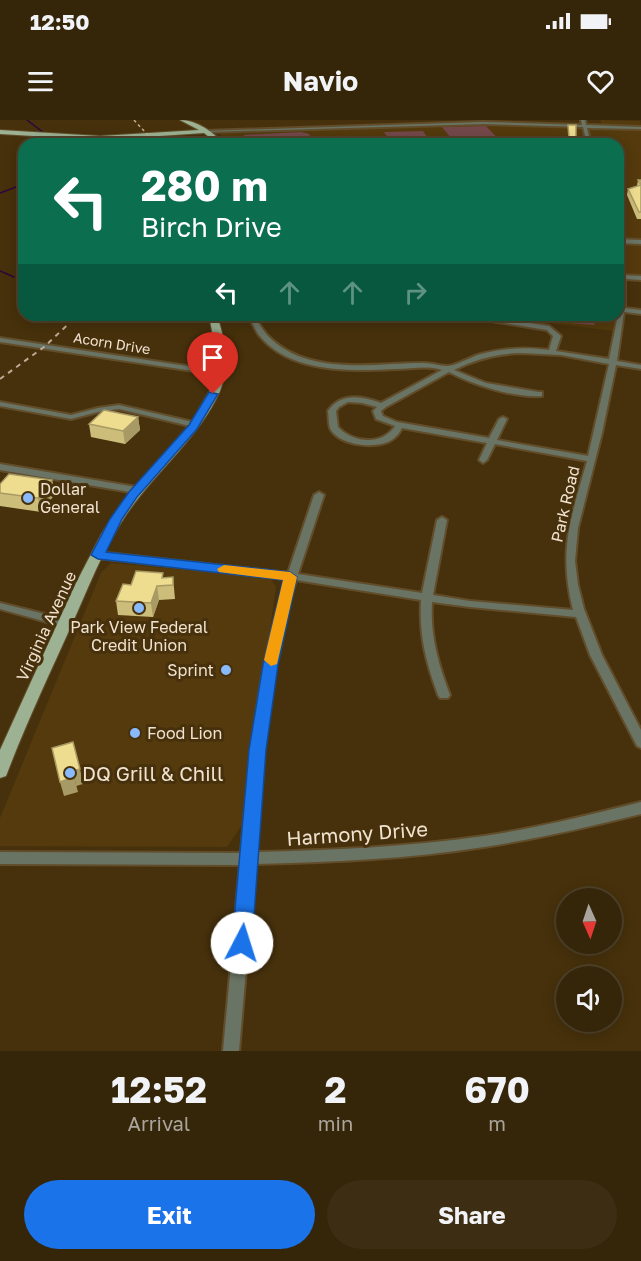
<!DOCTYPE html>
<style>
:root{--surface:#352509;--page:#3d2d12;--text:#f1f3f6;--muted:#aaa59c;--line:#4f422a;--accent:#1a73e8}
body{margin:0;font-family:"Golos Text",sans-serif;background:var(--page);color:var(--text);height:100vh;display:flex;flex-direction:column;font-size:22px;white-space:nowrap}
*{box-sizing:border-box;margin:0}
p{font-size:20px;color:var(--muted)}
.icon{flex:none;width:33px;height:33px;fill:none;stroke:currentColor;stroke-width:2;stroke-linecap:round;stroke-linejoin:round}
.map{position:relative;height:931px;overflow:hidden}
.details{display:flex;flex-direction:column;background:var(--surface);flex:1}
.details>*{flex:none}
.banner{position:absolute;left:18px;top:18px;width:606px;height:183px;border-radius:18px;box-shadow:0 3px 15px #0003,0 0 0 2px var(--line);background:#0b6e4f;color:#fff;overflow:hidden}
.needle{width:39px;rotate:177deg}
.tools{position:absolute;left:556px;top:768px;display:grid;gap:12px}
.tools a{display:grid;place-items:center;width:66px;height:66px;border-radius:50%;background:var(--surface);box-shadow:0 3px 15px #0003,0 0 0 2px var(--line);font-size:30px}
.pin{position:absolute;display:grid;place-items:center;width:51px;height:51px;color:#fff;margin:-62px -26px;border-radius:50% 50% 50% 0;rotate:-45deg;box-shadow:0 0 6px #0007}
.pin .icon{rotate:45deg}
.me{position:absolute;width:66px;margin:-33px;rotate:5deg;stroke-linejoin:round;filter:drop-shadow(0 0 4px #0008)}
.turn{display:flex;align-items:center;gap:21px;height:126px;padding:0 24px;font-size:27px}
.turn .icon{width:78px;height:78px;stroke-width:2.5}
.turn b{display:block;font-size:42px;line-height:51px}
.lanes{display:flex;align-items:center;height:57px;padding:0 24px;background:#0003;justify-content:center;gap:30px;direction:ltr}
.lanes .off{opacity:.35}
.eta{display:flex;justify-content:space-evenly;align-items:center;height:102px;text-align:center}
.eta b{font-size:36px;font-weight:700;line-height:42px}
.primary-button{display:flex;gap:12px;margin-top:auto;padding:12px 24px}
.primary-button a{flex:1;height:69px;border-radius:36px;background:var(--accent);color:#fff;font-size:24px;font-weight:700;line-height:69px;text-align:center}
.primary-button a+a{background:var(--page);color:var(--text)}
.status{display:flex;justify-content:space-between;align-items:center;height:42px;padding:0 30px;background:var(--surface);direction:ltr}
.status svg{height:16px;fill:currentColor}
header{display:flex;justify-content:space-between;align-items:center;height:78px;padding:0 24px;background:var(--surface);font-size:27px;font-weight:700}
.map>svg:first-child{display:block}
.built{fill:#543a0c}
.green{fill:#74484a}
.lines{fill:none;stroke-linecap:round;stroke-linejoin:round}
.stream{stroke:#2e063b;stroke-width:1.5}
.minor-casing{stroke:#624d2b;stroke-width:4}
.major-casing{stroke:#624d2b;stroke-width:2}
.minor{fill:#6a7465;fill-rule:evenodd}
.major{fill:#9cb293;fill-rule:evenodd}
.rail-far1{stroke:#bcac93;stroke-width:1.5;stroke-dasharray:3 3;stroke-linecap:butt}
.rail{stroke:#bcac93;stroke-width:2;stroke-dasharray:5 5;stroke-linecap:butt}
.wall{fill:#cdbd7b}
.shaded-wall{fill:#a79a64}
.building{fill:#eedc8f;stroke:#a79a64;stroke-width:1.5}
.route{fill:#1a73e8;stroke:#114b97;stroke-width:1.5}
.slow{fill:#f59e0b}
.poi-dot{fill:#89bafc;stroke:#47310c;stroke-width:2}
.labels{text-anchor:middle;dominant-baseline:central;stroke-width:6;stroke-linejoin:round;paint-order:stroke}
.far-street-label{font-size:14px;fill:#f1e3d0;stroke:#47310c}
.poi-label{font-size:16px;fill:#f1e3d0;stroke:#47310c;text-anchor:start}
.street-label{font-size:16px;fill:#f1e3d0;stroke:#47310c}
.near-poi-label{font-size:20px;fill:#f1e3d0;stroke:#47310c;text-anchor:start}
.near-street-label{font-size:20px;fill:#f1e3d0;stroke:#47310c}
</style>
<div class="status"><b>12:50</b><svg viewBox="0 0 49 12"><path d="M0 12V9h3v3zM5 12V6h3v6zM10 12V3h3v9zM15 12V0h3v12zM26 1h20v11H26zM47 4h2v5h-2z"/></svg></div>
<header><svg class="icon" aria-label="menu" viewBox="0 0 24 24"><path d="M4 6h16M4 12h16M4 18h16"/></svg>Navio<svg class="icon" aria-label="heart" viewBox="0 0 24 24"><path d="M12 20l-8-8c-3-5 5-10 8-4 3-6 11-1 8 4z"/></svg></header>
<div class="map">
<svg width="641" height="931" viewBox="0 0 641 931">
<rect width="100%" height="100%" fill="#47310c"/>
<!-- built -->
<g class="built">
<polygon points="600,0 640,1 641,5 641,156 618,155 618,24 228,24 220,14 227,12 486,4 603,7"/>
<polygon points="487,195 615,195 613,211"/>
<polygon points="111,443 270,458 276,467 242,705 227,727 0,726 0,698 101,453"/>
</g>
<!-- green -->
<g class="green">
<polygon points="486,6 503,24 456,24 442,7"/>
<polygon points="423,11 432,24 392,24 384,12"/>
<polygon points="301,12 309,14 314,24 248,24 244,15"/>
<polygon points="511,195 597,195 594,205 530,200"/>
</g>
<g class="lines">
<!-- stream -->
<g class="stream">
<polyline points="27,0 44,13"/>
<polyline points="52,18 65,24"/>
<polyline points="533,23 537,24"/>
<polyline points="0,73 24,64"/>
<polyline points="0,151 14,157"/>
</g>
<!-- minor casing -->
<g class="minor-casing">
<g id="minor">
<polygon points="581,0 585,0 586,5 641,7 641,9 587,8 591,24 587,24 583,7 483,4 207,12 205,11 483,2 582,5"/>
<polygon points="618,119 641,120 641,124 618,123"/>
<path d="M 618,139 L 621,141 L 624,155 L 641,156 L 641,160 L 625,159 L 625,188 L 641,190 L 641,194 L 624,192 L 617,241 L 641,245 L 641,249 L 616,245 L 602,313 L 578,408 L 575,441 L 578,465 L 584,489 L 602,535 L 641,610 L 641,628 L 637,626 L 590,535 L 576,497 L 470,487 L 432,482 C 430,515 438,544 450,575 L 448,578 L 440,578 L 438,575 C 426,542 419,516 421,480 L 296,460 C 269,548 262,641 256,732 C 332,730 409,727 484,716 C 537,708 589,695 641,682 L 641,694 C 589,707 537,719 484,727 C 408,739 331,742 255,744 L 239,931 L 223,931 L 240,745 L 0,744 L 0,732 L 241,733 C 249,641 258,547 286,459 L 98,438 L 93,435 L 98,432 L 288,453 L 314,375 L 319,372 L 324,375 L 298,454 L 422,473 L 437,400 L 442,397 L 447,400 L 433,475 L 470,481 L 573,490 C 558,429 571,398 587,341 L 495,324 L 487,340 L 483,343 L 479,340 L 487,323 L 402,308 C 400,312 397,316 393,319 C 379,330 341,326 331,310 C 328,305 329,297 328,291 C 341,272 362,276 381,283 L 442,250 C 427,245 411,249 396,249 C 352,251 290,254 259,215 C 256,211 253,204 250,199 L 214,201 L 211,199 L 214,197 L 254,196 C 258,202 262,209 267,215 C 307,257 373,243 424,243 C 432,243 439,246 447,246 C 454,247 472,236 481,234 C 504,228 526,227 549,230 L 553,216 L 547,210 L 466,197 L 463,195 L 479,195 L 549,206 L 561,216 L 556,231 L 609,239 L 618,195 ZM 520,233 L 561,235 L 609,244 L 588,336 L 497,320 L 507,299 L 503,297 L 499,299 L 489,318 L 397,302 L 383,296 L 381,291 L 386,287 L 449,252 C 474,265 513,278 542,276 L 542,272 L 539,272 L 486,263 L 454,250 C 476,239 496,234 520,233 ZM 348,282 L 362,283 L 377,287 L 373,291 L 376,299 L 395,306 C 382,326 353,323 338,307 L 336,291 L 339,287 Z"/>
<polygon points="0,218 220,251 224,253 220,255 0,222"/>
<polygon points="0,282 71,295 98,288 119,285 197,303 198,305 194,307 119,289 98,292 71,299 0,286"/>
<polygon points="0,344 136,367 141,370 136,373 0,350"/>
<polygon points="0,483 69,500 71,503 65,507 0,489"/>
</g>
</g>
<!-- major casing -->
<g class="major-casing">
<g id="major">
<path d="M 180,0 C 197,0 213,12 224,24 L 218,24 L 204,13 L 100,20 L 0,14 L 0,10 L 100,16 L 199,10 Z"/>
<path d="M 209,195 L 217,195 C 225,220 230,246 220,271 C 198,320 153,353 124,398 C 102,431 88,469 72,504 C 50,553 27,601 8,651 L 6,656 L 0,658 L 0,630 L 75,465 L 102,413 L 123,381 L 191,303 L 210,270 L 216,251 L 216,233 Z"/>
</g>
</g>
<!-- minor -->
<use href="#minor" class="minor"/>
<!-- major -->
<use href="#major" class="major"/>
<!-- rail-far1 -->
<polyline class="rail-far1" points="134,0 156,24"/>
<!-- rail -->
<polyline class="rail" points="0,259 44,227 78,195"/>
</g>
<!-- wall -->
<g class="wall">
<polygon points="568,5 576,19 575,24 568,23"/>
<polygon points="638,60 641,60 641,99 637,99 627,75 628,69 637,66"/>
<polygon points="138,297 140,310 125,324 91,317 89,304"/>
<polygon points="52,360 55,374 41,392 0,386 0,364"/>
<polygon points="173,457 175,479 159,480 153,497 118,495 116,481 131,465 164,458"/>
</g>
<!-- shaded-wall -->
<g class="shaded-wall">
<polygon points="138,297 140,310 125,324 123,311"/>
<polygon points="52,360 55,374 41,392 38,378"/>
<polygon points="157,466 159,480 153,497 151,483"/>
<polygon points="80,649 83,664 76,666 73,651"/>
<polygon points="74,657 78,672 64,676 60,662"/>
</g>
<!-- building -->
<g class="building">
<polygon points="568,5 576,5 576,19 569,19"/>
<polygon points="549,23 568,24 548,24"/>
<polygon points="638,60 641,60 641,92 639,92 628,69 641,65"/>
<polygon points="104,290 138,297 123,311 89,304"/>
<polygon points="9,354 52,360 38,378 0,373 0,364"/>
<polygon points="136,451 163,453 162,458 173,457 173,465 157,466 151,483 116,481 123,464 131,465"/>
<polygon points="73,622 80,649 73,651 74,657 60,662 52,628"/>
</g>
<!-- route -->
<polygon class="route" points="209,272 218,274 197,309 137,377 122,399 106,432 290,452 297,457 278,545 266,630 252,823 249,830 242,833 235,830 232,823 249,630 263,545 283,460 98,439 91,435 110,399 129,372 189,305"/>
<!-- slow -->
<polygon class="slow" points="224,445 290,452 297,457 277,544 271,546 264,540 283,460 219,452 217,449"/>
<!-- markers -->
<g class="poi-dot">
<circle cx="28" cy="378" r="6"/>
<circle cx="139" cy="488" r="6"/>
<circle cx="226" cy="550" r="6"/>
<circle cx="135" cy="613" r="6"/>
<circle cx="70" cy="653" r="6"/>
</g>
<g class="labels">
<!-- far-street labels -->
<g class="far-street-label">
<text transform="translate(112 223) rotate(9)">Acorn Drive</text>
</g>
<!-- poi labels -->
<g class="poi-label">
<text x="40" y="369">Dollar<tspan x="40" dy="18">General</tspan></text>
<text x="139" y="507" text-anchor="middle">Park View Federal<tspan x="139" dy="18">Credit Union</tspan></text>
<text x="214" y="550" text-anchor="end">Sprint</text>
<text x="147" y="613">Food Lion</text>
</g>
<!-- street labels -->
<g class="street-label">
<text transform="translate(565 384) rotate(-77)">Park Road</text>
<text transform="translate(46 506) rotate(-65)">Virginia Avenue</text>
</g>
<!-- near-poi labels -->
<g class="near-poi-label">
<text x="82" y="653">DQ Grill &amp; Chill</text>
</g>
<!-- near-street labels -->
<g class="near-street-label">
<text transform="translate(357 713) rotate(-4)">Harmony Drive</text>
</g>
</g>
</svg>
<div class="tools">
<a><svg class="needle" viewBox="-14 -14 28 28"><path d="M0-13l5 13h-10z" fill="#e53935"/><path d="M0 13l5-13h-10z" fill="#aaa59c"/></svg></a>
<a><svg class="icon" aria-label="sound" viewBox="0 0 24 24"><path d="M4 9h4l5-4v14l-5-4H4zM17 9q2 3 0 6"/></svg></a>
</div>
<div class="pin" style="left:213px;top:274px;background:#d93025"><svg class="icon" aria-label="arrive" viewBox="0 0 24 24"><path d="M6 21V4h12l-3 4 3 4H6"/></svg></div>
<svg class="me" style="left:242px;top:823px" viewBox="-20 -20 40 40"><circle r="19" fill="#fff"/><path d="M0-13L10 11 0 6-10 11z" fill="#1a73e8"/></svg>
<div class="banner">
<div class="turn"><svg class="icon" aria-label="left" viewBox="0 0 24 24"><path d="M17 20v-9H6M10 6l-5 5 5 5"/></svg><div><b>280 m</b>Birch Drive</div></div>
<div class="lanes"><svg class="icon" aria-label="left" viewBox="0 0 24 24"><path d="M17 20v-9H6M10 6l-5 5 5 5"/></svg><svg class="icon off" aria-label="ahead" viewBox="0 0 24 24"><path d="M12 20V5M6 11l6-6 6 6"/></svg><svg class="icon off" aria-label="ahead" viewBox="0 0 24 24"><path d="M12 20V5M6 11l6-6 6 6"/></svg><svg class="icon off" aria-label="right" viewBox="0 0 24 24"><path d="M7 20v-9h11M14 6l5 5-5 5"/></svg></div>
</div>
</div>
<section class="details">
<div class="eta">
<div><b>12:52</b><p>Arrival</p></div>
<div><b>2</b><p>min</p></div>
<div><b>670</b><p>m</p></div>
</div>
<div class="primary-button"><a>Exit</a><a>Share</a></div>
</section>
